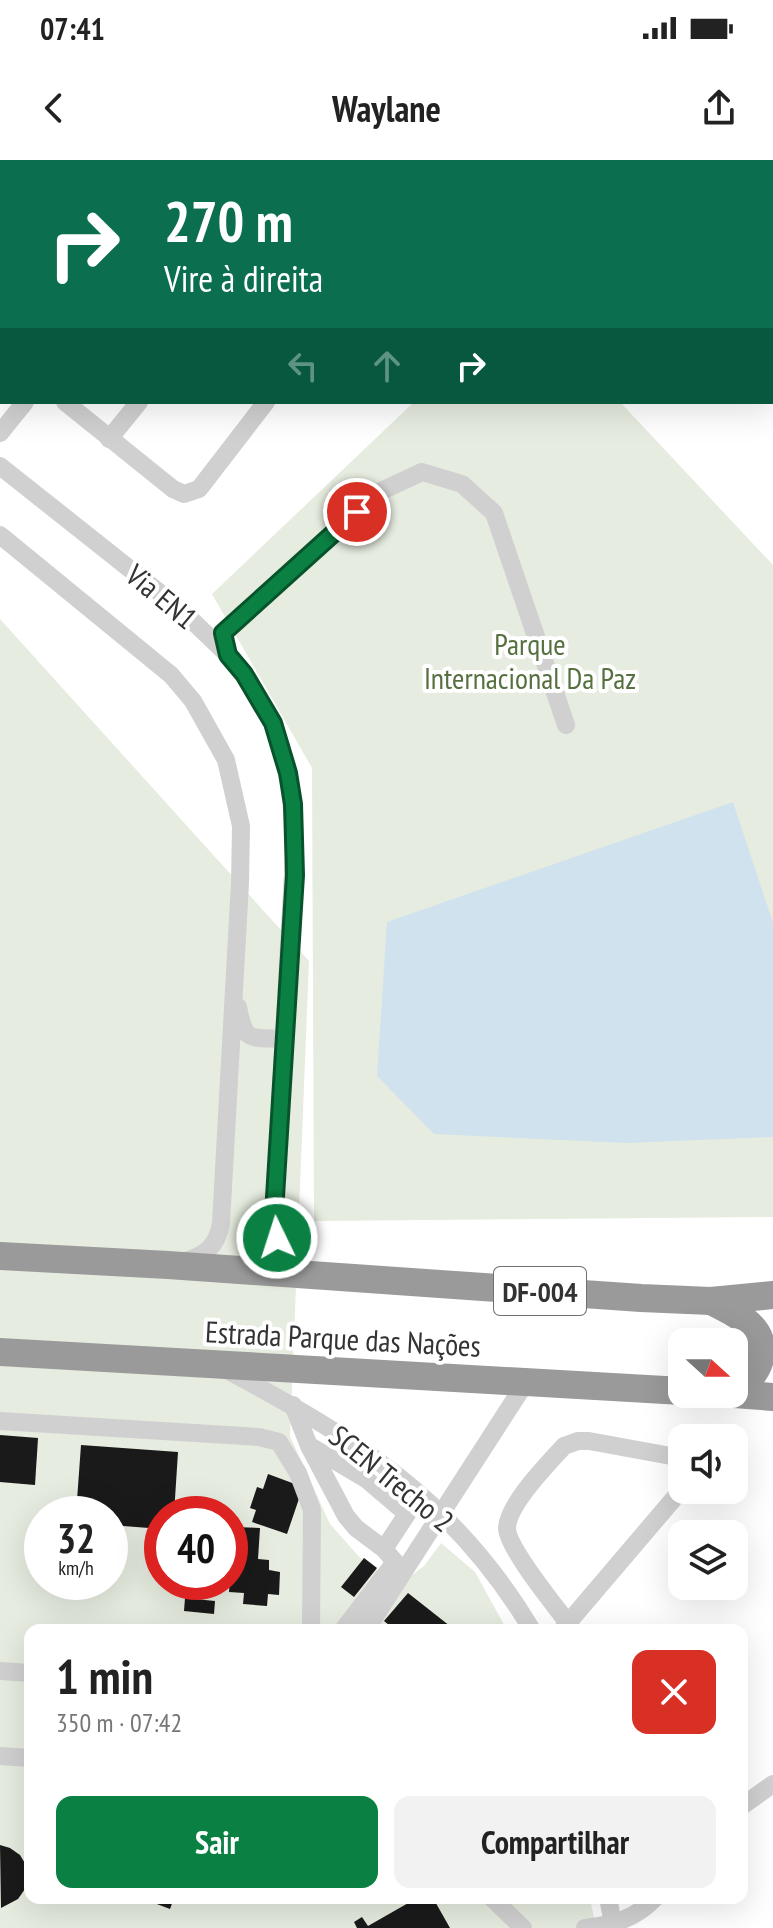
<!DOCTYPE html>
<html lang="pt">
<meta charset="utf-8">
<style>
:root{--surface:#fff;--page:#f2f2f2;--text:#222;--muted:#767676;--accent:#0b8043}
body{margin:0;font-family:"PT Sans Narrow",sans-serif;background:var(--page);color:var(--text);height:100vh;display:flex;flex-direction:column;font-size:30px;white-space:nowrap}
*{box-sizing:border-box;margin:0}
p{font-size:26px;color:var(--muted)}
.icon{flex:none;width:44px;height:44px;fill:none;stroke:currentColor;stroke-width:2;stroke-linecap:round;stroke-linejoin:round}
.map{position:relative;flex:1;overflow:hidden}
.drawer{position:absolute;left:24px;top:1464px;width:724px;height:280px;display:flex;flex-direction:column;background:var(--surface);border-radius:16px;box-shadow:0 8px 32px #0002}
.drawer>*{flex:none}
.top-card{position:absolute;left:0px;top:0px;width:774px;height:244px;box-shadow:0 8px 32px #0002;background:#0b6e4f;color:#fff;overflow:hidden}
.needle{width:52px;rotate:111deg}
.tools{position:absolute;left:668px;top:1168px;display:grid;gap:16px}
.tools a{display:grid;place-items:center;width:80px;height:80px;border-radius:16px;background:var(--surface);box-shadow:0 8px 32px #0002;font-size:40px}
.speed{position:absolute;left:24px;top:1336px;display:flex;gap:16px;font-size:40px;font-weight:700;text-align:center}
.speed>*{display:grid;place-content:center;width:104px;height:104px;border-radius:50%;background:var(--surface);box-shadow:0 8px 32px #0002;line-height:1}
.speed small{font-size:20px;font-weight:400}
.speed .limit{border:12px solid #d22;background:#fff;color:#111}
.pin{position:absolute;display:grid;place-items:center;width:68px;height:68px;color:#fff;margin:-34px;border:4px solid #fff;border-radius:50%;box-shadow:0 2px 8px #0007}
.me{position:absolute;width:88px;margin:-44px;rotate:356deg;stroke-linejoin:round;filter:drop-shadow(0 0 6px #0008)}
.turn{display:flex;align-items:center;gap:28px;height:168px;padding:0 32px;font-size:36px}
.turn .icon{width:104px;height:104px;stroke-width:2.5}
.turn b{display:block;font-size:56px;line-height:68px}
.lanes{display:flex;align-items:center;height:76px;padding:0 32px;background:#0003;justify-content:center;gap:40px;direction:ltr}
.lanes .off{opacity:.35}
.round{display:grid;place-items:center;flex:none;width:84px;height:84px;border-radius:16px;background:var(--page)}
.overview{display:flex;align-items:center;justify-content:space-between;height:136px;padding:0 32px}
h1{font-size:48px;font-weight:600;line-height:60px}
.button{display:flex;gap:16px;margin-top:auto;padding:16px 32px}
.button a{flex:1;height:92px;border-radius:16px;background:var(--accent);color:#fff;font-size:32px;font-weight:600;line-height:92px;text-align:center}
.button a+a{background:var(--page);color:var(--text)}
.status{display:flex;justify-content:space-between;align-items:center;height:56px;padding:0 40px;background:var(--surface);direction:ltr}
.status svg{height:22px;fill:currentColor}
header{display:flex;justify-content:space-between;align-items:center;height:104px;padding:0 32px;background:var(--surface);font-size:36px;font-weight:600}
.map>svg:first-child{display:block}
.green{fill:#e6ecdf;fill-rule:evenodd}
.water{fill:#cfe2ee}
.building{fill:#1a1a1a}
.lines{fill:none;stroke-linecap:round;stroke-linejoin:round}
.minor{stroke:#d0d0d0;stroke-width:18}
.highway{stroke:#9a9a9a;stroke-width:28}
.route-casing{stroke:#07532c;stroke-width:20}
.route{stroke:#0b8043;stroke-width:14}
.labels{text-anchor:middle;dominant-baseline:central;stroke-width:8;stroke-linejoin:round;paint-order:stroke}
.shield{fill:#fff;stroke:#707070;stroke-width:2}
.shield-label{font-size:28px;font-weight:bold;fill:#333}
.street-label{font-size:30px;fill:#333;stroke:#fff}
.park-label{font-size:30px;fill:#56703f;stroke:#fff}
</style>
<div class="status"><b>07:41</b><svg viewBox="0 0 49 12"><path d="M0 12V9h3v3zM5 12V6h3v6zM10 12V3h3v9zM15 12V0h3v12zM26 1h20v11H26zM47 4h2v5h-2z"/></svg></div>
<header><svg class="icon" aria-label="back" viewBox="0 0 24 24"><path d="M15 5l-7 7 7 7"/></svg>Waylane<svg class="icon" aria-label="share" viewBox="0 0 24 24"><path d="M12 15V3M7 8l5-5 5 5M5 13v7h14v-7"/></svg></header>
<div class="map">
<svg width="773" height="1768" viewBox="0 0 773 1768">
<rect width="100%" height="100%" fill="#fff"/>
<!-- green -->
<g class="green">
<polygon points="414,242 620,242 773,405 773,1057 314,1061 312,608 212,434"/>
<path d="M 0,459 L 309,801 L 290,1276 L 330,1364 L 361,1399 L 399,1425 L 424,1406 L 441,1383 L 475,1412 L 507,1470 L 30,1470 L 30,1738 L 590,1738 L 596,1768 L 0,1768 ZM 42,1354 L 110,1354 L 110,1422 L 42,1422 ZM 162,1354 L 230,1354 L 230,1422 L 162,1422 Z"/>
</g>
<!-- water -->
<polygon class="water" points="733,642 773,763 773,977 626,983 434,974 377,916 387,762"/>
<!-- building -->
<g class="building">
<polygon points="0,1275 38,1278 35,1325 0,1322"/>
<polygon points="81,1285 178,1292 174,1354 162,1354 162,1369 110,1365 110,1354 76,1354"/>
<polygon points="268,1314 303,1327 287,1374 252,1362 256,1350 250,1348 257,1327 263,1329"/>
<polygon points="233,1367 260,1368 258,1399 269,1400 269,1410 280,1412 279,1435 268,1434 267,1446 243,1444 244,1433 229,1432"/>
<polygon points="364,1398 377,1408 354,1437 341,1427"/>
<polygon points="408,1433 455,1470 395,1470 384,1461"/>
<polygon points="185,1438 215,1441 214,1454 184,1451"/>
<polygon points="0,1685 10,1688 20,1695 26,1705 27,1717 25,1729 18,1739 1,1748"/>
<polygon points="141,1738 174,1738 170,1749"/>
<polygon points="417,1738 433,1738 450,1768 357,1768 354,1762 362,1757 368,1766"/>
</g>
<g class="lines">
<!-- minor -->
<g class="minor">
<polyline points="0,213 2,211"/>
<polyline points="65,242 173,329 184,334 199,329 266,242"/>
<polyline points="0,273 25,242"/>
<polyline points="109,279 139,242"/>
<path d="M 0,306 L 179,448 L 228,495 L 244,514 L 273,563 L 288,613 L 295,678 L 274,1053 C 276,1081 287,1096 306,1115"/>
<path d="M 0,375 L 171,515 L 193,541 L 226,600 L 241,666 L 240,723 L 221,1063 C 217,1087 205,1096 181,1102"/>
<polyline points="228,495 223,473 379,332 422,312 462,324 494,353 566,565"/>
<path d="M 238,847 C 245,884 250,877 285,879"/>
<path d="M 225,1209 C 356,1279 454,1339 532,1470"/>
<polyline points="293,1245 309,1286 346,1356 356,1368 384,1389 395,1402"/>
<polyline points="0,1261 259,1277 279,1282 298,1313 312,1350 311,1470"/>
<polyline points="310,1286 366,1319 407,1354 384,1389"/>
<path d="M 568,1463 C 555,1446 507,1387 507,1368 C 508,1344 548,1304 564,1286 L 578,1281 L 589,1281 L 682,1298"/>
<polyline points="343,1470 395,1402"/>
<polyline points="366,1470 526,1222"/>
<polyline points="562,1470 682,1329"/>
<polyline points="0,1511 30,1513"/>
<polyline points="0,1596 30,1598"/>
<polyline points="742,1646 773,1624"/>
<polyline points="492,1738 523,1768"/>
<polyline points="608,1738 614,1768"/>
<path d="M 585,1768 C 613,1765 635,1759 655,1738"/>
</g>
<!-- highway -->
<g class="highway">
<polyline points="0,1096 168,1105 641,1138 711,1141 773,1135"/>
<path d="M 711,1141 C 724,1148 739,1154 750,1165 C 772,1185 759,1219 734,1228"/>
<polyline points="0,1192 682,1231"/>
<polyline points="734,1234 773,1237"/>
</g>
</g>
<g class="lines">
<!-- route casing -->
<g class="route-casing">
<polyline id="route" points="277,1078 274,1053 295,715 293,644 288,613 273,563 244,514 228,495 223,473 357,352"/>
</g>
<!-- route -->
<use href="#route" class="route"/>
</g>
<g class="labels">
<!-- shield labels -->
<rect class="shield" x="494" y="1107" width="92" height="48" rx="6"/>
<g class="shield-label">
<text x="540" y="1131">DF-004</text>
</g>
<!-- street labels -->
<g class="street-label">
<text transform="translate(162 436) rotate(40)">Via EN1</text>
<text transform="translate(343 1178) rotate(3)">Estrada Parque das Nações</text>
<text transform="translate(392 1318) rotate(39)">SCEN Trecho 2</text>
</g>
<!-- park labels -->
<g class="park-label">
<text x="530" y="483">Parque<tspan x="530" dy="34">Internacional Da Paz</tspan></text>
</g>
</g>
</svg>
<div class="tools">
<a><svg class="needle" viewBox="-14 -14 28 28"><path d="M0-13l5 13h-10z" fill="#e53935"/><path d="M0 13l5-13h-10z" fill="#767676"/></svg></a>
<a><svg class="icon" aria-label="sound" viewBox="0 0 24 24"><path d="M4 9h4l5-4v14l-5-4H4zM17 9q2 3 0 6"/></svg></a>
<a><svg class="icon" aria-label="layers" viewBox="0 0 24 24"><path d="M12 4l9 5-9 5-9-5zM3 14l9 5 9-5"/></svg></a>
</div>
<div class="speed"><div>32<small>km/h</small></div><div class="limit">40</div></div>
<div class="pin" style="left:357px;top:352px;background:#d93025"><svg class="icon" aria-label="arrive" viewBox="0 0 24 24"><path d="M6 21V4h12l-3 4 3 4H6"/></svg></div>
<svg class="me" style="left:277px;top:1078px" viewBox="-20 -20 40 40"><circle r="17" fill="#0b8043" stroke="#fff" stroke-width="3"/><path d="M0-11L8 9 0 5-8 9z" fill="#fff"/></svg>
<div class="top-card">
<div class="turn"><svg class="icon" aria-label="right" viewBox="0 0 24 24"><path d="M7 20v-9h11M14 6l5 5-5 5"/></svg><div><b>270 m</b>Vire à direita</div></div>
<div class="lanes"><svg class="icon off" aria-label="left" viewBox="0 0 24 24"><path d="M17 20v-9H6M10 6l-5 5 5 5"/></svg><svg class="icon off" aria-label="ahead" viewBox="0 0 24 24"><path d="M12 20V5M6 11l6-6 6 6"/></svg><svg class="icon" aria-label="right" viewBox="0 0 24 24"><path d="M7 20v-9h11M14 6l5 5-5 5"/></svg></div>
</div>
<section class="drawer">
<div class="overview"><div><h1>1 min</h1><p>350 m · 07:42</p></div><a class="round" style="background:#d93025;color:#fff"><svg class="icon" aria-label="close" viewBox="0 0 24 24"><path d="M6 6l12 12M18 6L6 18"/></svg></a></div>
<div class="button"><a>Sair</a><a>Compartilhar</a></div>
</section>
</div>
